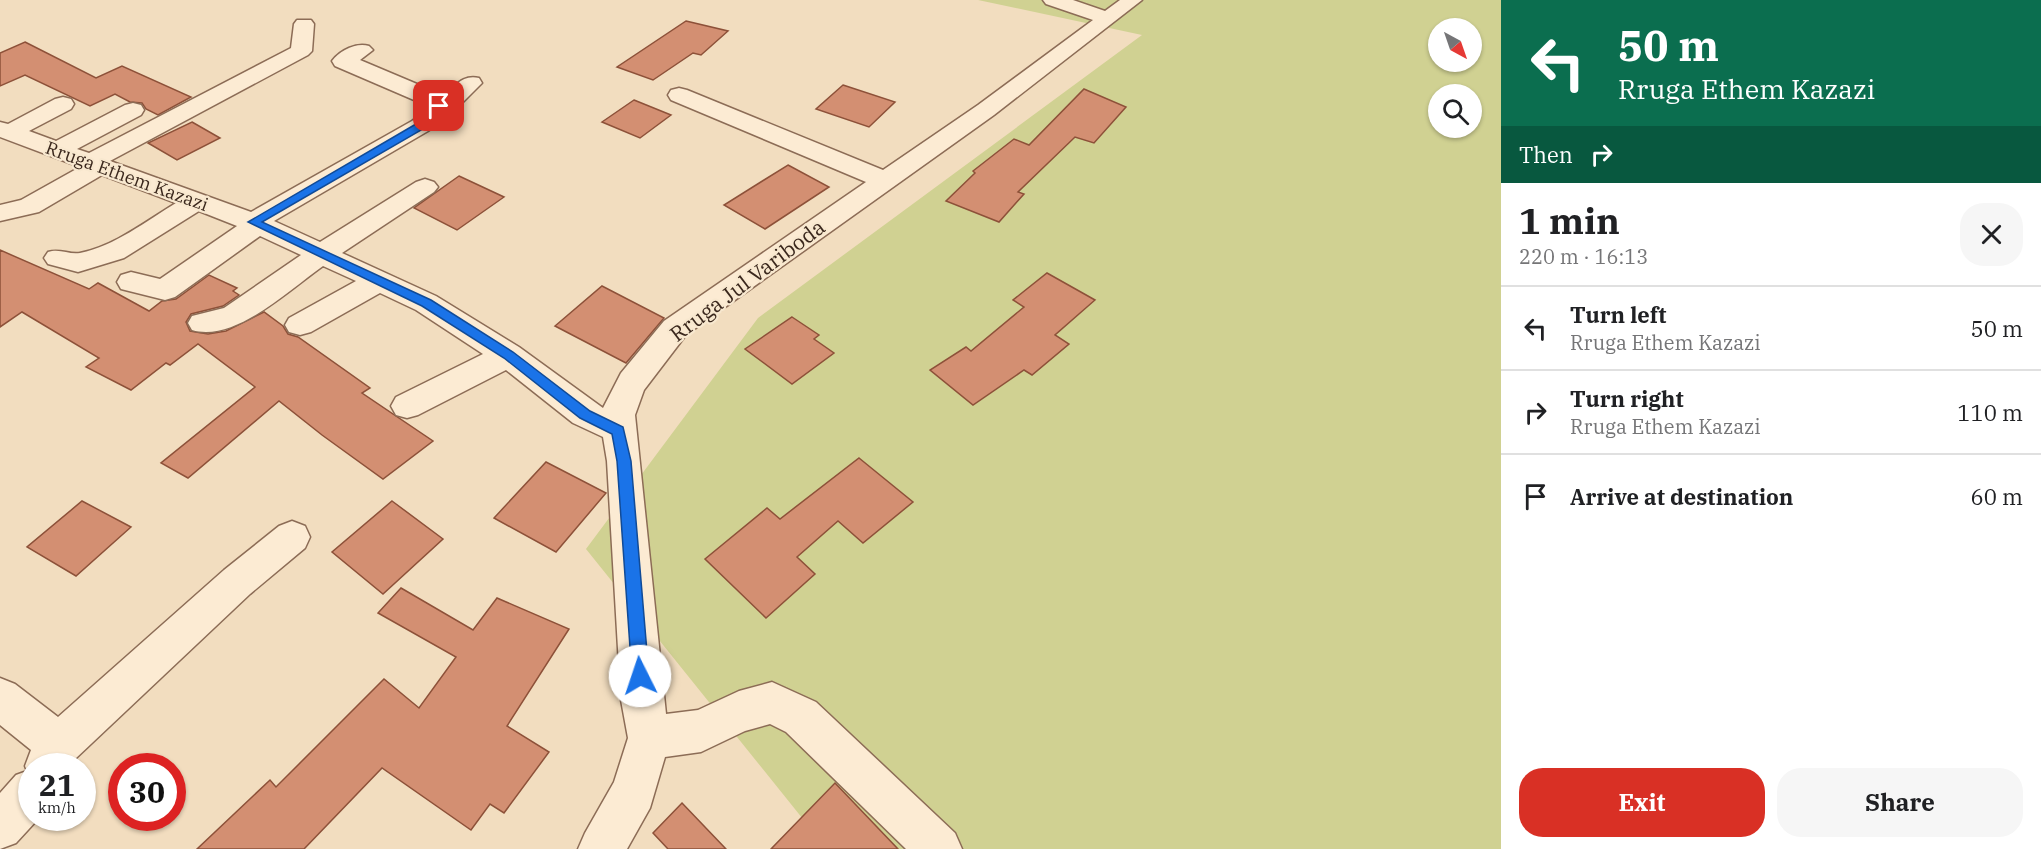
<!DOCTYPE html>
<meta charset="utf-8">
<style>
:root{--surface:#fff;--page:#f6f6f6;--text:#202124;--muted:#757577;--line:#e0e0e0;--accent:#d93025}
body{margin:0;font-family:"IBM Plex Serif",serif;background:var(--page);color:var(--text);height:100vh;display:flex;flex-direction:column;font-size:22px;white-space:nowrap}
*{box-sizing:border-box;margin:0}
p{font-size:20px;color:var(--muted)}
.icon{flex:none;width:33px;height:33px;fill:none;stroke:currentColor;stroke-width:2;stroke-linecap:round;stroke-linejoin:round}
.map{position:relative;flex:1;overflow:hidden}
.sheet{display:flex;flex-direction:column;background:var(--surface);width:540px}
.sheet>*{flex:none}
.guide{background:#0b6e4f;color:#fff;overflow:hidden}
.needle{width:39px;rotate:140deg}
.fabs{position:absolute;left:1428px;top:18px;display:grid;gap:12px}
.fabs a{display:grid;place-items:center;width:54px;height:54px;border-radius:50%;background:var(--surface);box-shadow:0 2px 4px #0004;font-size:30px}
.speed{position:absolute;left:18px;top:753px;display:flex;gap:12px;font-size:30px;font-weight:700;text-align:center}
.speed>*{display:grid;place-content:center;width:78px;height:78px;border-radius:50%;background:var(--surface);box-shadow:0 2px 4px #0004;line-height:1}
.speed small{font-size:15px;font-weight:400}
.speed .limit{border:9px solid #d22;background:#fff;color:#111}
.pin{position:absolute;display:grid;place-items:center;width:51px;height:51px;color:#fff;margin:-26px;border-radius:12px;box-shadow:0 3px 9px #0006}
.me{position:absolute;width:66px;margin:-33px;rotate:356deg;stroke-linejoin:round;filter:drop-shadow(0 0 4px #0008)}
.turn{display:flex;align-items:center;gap:21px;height:126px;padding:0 18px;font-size:27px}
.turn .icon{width:78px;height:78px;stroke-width:2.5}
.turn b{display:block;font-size:42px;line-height:51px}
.then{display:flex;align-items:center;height:57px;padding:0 18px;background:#0003;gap:12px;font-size:22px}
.round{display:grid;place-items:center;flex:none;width:63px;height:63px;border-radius:24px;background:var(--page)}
.headline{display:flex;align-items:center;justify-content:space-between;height:102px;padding:0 18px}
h1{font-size:36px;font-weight:800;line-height:45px}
.action{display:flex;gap:12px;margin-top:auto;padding:12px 18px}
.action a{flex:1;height:69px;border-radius:24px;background:var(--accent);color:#fff;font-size:24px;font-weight:800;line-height:69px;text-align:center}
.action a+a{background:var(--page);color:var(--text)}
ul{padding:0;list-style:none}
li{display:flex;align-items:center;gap:18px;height:84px;padding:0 18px;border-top:2px solid var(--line)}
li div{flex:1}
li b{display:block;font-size:22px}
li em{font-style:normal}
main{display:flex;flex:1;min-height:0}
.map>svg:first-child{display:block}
.green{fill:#d0d192;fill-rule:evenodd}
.building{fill:#d38f72;stroke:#8d5139;stroke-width:1.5}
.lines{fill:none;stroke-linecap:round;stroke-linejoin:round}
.minor-casing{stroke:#8c6c56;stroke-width:3}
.minor{fill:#fcebd3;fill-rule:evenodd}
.route{fill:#1a73e8;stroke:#114b97;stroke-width:1.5}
.labels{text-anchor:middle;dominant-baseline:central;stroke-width:4.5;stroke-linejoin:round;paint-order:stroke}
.far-street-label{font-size:18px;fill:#3a271c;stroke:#f8e8cf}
.street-label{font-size:21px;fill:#3a271c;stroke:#f8e8cf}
</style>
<main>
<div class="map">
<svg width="1501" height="849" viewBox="0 0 1501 849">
<rect width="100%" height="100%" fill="#f2ddbf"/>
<!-- green -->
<path class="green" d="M 978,0 L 1501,0 L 1501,849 L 827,849 L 586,549 L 758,318 L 1142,35 ZM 1438,28 L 1472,28 L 1472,62 L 1438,62 ZM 1438,94 L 1472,94 L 1472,128 L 1438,128 Z"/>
<!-- building -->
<g class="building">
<polygon points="686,21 728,31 701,55 693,53 653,80 617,67"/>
<polygon points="25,42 96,78 122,66 191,97 158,115 146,109 142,103 130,102 115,94 90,106 25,75 0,86 0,53"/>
<polygon points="843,85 895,102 869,127 816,109"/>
<polygon points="1084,89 1126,107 1094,143 1075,137 1018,192 1024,194 999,222 946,201 975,173 973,171 1014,139 1029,145"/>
<polygon points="634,100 671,115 640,138 602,122"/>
<polygon points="192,122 220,138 177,160 148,143"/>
<polygon points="788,165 829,187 765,229 724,205"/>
<polygon points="459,176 504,197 457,230 414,208"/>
<polygon points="0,250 89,289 98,283 149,311 162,301 176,299 209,275 237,288 233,291 239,295 223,306 191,314 186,322 190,331 208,334 226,331 264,312 283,326 288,334 298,337 370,388 362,393 433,441 383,479 322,435 279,401 188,478 161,463 255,387 198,344 170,365 166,363 131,390 86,367 99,358 22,312 0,327"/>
<polygon points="1047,273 1095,300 1055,335 1069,344 1032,375 1024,370 973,405 930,370 966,347 971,351 1024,307 1013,300"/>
<polygon points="602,286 664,318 626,363 555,326"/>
<polygon points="792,317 819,335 814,339 834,353 792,384 745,349"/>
<polygon points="859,458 913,502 863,543 838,521 797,557 815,574 766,618 705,559 767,508 780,519"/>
<polygon points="546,462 606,493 556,552 494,518"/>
<polygon points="82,501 131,527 76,576 27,547"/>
<polygon points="392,501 443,539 383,594 332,552"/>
<polygon points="401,588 473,630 497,598 569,629 507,726 549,752 504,813 490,804 471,830 382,768 304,849 197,849 270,780 276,787 384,679 419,708 456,657 378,613"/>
<polygon points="835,783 898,849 771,849"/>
<polygon points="682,803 726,849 668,849 653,833"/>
</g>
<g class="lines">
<!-- minor casing -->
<g class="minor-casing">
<g id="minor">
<path d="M 1043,0 L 1073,0 L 1105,11 L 1120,0 L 1142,0 L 994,115 L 686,335 L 644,390 L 635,415 L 666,714 L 698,710 L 739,691 L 772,682 L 816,702 L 955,833 L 962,849 L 906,849 L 786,732 L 770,724 L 745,731 L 701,752 L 665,757 L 650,808 L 627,849 L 578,849 L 585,833 L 614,782 L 628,738 L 621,700 L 607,461 L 603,437 L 573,423 L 506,370 L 418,415 L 407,418 L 396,415 L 391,406 L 396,397 L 483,354 L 416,310 L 380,293 L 311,332 L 300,335 L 289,332 L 285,325 L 289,318 L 356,281 L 323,266 C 290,289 235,343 192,330 L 188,323 L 192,316 L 224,308 L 301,255 L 260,236 L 175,297 L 165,300 L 121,289 L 117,282 L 121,275 L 131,272 L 160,279 L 237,226 L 199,211 L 124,258 L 78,272 L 48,264 L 44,258 L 48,252 C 60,248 69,255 80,253 C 115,246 146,221 176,203 L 102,175 L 39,212 L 0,221 L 0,205 L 21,200 L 80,167 L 0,137 L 0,122 L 8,124 L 55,99 L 63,97 L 71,99 L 74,104 L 71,109 L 29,131 L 56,141 L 125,105 L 133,103 L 141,105 L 144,110 L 141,115 L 77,149 L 89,153 L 291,48 L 294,24 L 297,20 L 311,20 L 314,24 L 312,51 L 308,55 L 110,161 L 251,212 L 412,121 L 428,109 L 428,106 L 335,66 L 332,61 C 340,50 357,42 369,46 L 373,50 L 360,60 L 443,95 C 455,87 462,74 479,78 L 482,83 L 461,104 L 451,109 L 448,116 L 428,131 L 274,221 L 320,242 L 416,182 L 425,179 L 434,182 L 438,187 L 434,192 L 342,253 L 436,296 L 519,347 L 603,408 L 621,373 L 664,321 L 866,182 L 671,100 L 668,95 L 671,90 L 679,88 L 687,90 L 883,170 L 978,105 L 1093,20 L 1046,4 Z"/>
<polygon points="292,521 305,526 310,537 305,548 250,594 74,760 71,766 32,766 32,818 39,818 16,843 0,849 0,793 16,775 27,771 25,766 31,750 0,725 0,678 15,684 58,717 224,570 279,526"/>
</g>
</g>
<!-- minor -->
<use href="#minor" class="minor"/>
</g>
<!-- route -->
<polygon class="route" points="436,104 443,104 445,111 423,129 262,222 431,300 513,352 590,411 623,427 631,461 649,676 646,682 640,684 634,682 632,676 617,461 612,434 580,418 504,358 422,306 248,222 416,124 435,110"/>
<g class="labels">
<!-- far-street labels -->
<g class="far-street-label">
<text transform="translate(127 176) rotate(20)">Rruga Ethem Kazazi</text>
</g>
<!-- street labels -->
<g class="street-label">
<text transform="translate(747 280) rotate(-37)">Rruga Jul Variboda</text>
</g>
</g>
</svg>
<div class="fabs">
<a><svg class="needle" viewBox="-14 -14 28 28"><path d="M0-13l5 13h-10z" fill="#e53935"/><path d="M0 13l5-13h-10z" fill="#757577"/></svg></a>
<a><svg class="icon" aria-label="search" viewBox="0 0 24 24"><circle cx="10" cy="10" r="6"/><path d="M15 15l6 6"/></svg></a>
</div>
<div class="speed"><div>21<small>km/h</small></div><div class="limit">30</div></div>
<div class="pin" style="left:439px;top:106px;background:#d93025"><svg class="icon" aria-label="arrive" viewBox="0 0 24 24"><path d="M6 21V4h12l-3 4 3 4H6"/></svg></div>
<svg class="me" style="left:640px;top:676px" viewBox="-20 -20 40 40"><circle r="19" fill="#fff"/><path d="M0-13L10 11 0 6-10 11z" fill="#1a73e8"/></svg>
</div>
<section class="sheet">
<div class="guide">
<div class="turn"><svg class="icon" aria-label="left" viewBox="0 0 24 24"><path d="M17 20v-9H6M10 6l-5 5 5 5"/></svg><div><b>50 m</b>Rruga Ethem Kazazi</div></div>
<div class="then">Then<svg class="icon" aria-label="right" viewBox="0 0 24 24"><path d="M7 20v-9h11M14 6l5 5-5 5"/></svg></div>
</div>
<div class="headline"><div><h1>1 min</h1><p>220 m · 16:13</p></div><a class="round"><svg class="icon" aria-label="close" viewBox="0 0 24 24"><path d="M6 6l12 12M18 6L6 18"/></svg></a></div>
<ul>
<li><svg class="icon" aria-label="left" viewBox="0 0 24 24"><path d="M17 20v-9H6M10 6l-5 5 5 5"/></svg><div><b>Turn left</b><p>Rruga Ethem Kazazi</p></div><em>50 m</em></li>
<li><svg class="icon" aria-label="right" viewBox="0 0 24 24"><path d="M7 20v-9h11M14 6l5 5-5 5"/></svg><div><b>Turn right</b><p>Rruga Ethem Kazazi</p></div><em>110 m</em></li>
<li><svg class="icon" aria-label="arrive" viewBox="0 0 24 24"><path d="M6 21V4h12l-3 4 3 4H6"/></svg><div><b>Arrive at destination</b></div><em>60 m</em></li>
</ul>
<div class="action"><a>Exit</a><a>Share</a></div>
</section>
</main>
